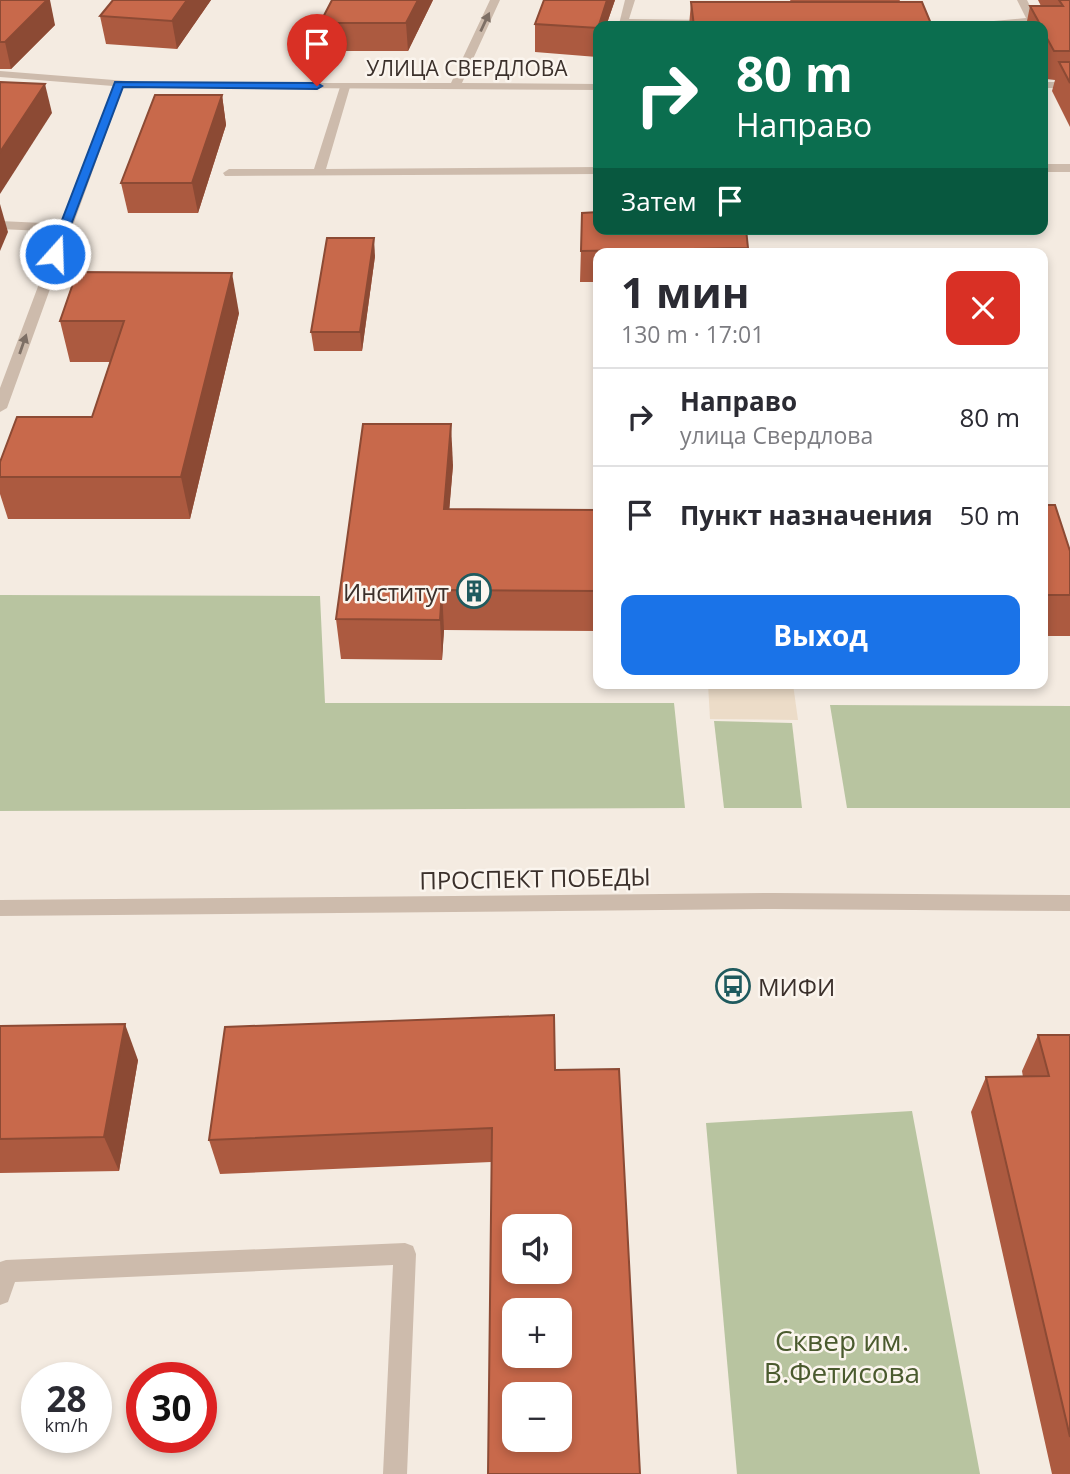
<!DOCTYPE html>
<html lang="ru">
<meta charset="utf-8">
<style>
:root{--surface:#fff;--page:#f2f2f3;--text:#2b2b33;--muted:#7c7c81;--line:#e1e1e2;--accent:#1a73e8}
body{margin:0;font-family:"Open Sans",sans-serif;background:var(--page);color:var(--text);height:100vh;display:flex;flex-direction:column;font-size:26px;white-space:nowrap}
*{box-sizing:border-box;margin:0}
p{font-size:23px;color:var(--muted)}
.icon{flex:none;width:38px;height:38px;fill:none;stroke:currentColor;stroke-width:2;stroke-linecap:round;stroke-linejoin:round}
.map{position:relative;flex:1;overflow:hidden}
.sheet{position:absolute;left:593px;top:248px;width:455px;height:441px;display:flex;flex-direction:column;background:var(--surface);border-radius:14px;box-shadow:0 4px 10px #0003}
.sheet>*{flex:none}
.top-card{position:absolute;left:593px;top:21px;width:455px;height:214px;border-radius:14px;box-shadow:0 4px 10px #0003;background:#0b6e4f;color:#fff;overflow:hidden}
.fabs{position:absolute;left:502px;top:1214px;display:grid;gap:14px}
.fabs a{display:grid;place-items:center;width:70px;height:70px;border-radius:14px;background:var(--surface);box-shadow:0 4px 10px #0003;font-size:35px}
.speed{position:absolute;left:21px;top:1362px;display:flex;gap:14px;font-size:35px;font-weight:700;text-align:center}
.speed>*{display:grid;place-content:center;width:91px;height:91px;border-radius:50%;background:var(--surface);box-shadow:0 4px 10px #0003;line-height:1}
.speed small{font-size:18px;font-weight:400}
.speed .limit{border:10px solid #d22;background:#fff;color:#111}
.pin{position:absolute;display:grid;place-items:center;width:60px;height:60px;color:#fff;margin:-72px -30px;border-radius:50% 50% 50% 0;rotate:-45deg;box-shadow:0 0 7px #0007}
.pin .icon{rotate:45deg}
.me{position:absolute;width:77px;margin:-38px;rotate:20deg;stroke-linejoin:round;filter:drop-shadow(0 0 5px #0008)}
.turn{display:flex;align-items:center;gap:24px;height:147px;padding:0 28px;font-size:32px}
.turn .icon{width:91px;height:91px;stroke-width:2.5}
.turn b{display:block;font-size:49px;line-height:60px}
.then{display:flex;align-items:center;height:66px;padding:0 28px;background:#0003;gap:14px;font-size:26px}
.round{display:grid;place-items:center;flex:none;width:74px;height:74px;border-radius:14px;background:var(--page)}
.overview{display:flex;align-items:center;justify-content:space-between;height:119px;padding:0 28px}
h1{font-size:42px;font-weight:700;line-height:52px}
.action{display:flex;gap:14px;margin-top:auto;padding:14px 28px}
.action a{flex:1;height:80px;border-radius:14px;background:var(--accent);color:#fff;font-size:28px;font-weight:700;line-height:80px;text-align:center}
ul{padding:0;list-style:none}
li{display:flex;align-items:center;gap:21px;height:98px;padding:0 28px;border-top:2px solid var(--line)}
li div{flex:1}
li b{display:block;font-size:26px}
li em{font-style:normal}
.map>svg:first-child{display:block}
.green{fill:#b8c4a0}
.plaza{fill:#ecdcc8}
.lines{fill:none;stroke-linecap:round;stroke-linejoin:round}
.lane{fill:#cdbbac;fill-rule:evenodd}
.street{fill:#cdbbac;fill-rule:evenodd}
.wall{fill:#ac5a40}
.shaded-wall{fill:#8c4a34}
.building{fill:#c8694b;stroke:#8c4a34;stroke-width:2;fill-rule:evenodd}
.oneway{fill:#7d6f65}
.route{fill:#1a73e8;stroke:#114b97;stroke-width:2}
.labels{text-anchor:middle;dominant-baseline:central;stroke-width:5;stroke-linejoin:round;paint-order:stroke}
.far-street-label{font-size:21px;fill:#3b302b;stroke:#fbf5ee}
.poi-label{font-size:24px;fill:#3b302b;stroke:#fbf5ee;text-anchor:end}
.street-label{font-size:24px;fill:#3b302b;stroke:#fbf5ee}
.near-park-label{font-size:28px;fill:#4a5a2e;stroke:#fbf5ee}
</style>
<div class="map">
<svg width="1070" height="1474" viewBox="0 0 1070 1474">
<rect width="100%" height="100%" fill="#f4ebe1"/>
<!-- green -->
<g class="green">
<polygon points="0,595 320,596 325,703 674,703 685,808 0,811"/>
<polygon points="830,705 1070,706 1070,808 847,808"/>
<polygon points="714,721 792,723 802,808 724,808"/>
<polygon points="912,1111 980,1474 737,1474 706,1123"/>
</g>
<!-- plaza -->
<polygon class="plaza" points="708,684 793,684 798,720 710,719"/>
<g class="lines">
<!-- lane -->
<g class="lane">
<polygon points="625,0 635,0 629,19 712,20 717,23 712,26 619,24"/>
<polygon points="1017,0 1027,0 1037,20 1036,22 1001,26 903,25 908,22 983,22 1026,18"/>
<polygon points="345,84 350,87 326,169 598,167 598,174 225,176 223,173 229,169 314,169 340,87"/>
<rect x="1043" y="164" width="27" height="8"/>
<polygon points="0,221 64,224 70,228 64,232 0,229"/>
<polygon points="405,1243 413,1246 416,1254 407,1474 383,1474 393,1265 15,1282 8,1302 0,1305 0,1262 6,1260"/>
</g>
<!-- street -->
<g class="street">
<polygon points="490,0 500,0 462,83 598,84 598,90 123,87 7,408 0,412 0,388 113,86 0,77 0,71 152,83 451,83"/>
<rect x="1043" y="82" width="27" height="6"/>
<polygon points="774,893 1070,895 1070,911 774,909 0,916 0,900"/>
</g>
</g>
<!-- wall -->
<g class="wall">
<polygon points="0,0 55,25 11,69 0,69"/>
<polygon points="113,0 211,0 177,49 106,44 100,16"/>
<polygon points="433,0 408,51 322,51 320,23"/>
<polygon points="544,0 615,0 606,26 598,26 598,51 597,57 535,52 535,24"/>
<polygon points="790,0 900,0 899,2 932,26 689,26 691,2 791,2"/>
<polygon points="1038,0 1070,0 1070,127 1052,91 1055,80 1046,79 1043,72 1043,26 1026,26 1030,6 1041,6"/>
<polygon points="222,95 226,125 198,213 128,213 121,183"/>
<polygon points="582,213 748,248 747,254 598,254 598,282 580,282"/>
<polygon points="375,256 362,351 314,351 311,332"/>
<polygon points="239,313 190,519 8,519 0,494 0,462 92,417 110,362 70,362 60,321"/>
<polygon points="453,465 449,510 598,510 598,631 444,630 442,660 341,659 336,619"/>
<polygon points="1043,505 1070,551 1070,636 1043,636"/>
<polygon points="0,1026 138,1060 119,1171 0,1173"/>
<polygon points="1038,1035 1070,1035 1070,1474 1052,1474 971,1112 986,1077 1023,1077 1022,1071"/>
<polygon points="555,1070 491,1162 220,1174 209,1140"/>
</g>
<!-- shaded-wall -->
<g class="shaded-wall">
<polygon points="47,0 50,0 55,25 11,69 5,42"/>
<polygon points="187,0 211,0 177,49 172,21"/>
<polygon points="418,0 433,0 408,51 406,23"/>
<polygon points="607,0 615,0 606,26 598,26 598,51 597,57 598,28"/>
<polygon points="45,84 52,113 0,194 0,152"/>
<polygon points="222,95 226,125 198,213 192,183"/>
<polygon points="0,204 8,232 0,251"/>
<polygon points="374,238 375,256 362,351 360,332"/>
<polygon points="232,273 239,313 190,519 181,477"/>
<polygon points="451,424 453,465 446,550 444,509"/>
<polygon points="442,590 444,630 442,660 440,620"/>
<polygon points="125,1024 138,1060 119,1171 104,1137"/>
</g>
<!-- building -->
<g class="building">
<polygon points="0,0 47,0 5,42 0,42"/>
<polygon points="113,0 187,0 172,21 100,16"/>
<polygon points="332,0 418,0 406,23 320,23"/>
<polygon points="544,0 607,0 598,28 535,24"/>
<polygon points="1059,0 1070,0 1070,51 1054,51 1043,31 1043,26 1041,26 1030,6 1063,6"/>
<polygon points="691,2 922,2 932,26 694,26"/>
<polygon points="1059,62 1070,62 1070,83"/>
<polygon points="0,82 45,84 0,152"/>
<polygon points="155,95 222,95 192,183 121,183"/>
<polygon points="598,212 598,229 746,229 748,248 581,251 582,213"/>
<polygon points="327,238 374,238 360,332 311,332"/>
<polygon points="77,272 232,273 181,477 0,477 0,462 17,417 92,417 124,321 60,321"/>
<polygon points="363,424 451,424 444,509 598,510 598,591 442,590 440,620 336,619"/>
<polygon points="1043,505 1055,505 1070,551 1070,595 1043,595"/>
<path d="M 554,1015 L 555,1070 L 619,1069 L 640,1474 L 488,1474 L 492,1128 L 209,1140 L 225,1027 ZM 514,1227 L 560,1227 L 560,1272 L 514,1272 ZM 514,1311 L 560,1311 L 560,1356 L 514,1356 ZM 514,1395 L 560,1395 L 560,1440 L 514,1440 Z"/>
<polygon points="125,1024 104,1137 0,1139 0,1026"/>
<polygon points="1038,1035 1070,1035 1070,1437 986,1077 1049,1076"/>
</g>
<!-- one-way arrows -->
<defs><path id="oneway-solid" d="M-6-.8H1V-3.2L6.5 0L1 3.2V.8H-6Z" transform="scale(1.75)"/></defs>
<g class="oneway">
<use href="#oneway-solid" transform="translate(485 22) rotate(-65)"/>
<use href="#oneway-solid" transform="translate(23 344) rotate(-71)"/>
</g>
<!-- route -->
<polygon class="route" points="115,82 317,83 322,86 317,89 123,87 60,254 51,256 49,254"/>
<!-- icons -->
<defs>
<g id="building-ring" transform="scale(1.75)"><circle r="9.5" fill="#fbf5ee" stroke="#1f5a5e" stroke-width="1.5"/><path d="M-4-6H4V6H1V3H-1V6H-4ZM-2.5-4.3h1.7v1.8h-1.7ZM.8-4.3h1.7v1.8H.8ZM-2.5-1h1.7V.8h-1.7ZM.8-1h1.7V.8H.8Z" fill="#1f5a5e"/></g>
<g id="bus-ring" transform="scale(1.75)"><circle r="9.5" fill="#fbf5ee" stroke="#1f5a5e" stroke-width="1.5"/><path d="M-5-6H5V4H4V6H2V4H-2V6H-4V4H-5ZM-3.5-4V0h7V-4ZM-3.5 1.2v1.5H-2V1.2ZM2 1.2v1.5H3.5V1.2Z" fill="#1f5a5e"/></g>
</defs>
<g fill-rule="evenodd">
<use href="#building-ring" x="474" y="591"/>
<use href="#bus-ring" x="733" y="986"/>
</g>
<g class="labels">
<!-- far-street labels -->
<g class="far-street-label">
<text x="467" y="68">УЛИЦА СВЕРДЛОВА</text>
</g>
<!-- poi labels -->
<g class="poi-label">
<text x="449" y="591">Институт</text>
<text x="758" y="986" text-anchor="start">МИФИ</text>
</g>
<!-- street labels -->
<g class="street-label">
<text transform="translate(535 878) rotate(-1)">ПРОСПЕКТ ПОБЕДЫ</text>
</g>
<!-- near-park labels -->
<g class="near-park-label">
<text x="842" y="1340">Сквер им.<tspan x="842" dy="32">В.Фетисова</tspan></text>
</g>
</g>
</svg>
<div class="fabs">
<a><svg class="icon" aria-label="sound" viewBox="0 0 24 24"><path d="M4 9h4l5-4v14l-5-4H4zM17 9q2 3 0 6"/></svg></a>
<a>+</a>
<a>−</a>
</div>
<div class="speed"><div>28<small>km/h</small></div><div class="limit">30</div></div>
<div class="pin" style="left:317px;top:86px;background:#d93025"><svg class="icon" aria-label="arrive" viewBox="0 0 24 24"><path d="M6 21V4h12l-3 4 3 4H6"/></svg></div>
<svg class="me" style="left:55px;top:254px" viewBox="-20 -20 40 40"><circle r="17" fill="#1a73e8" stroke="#fff" stroke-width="3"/><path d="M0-11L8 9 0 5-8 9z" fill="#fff"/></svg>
<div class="top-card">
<div class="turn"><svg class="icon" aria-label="right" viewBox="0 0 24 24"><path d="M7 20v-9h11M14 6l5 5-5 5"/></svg><div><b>80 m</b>Направо</div></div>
<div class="then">Затем<svg class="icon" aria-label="arrive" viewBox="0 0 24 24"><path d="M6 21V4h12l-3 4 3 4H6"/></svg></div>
</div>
<section class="sheet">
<div class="overview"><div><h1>1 мин</h1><p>130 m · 17:01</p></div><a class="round" style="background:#d93025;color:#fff"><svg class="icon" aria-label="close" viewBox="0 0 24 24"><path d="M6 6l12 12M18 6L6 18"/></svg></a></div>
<ul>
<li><svg class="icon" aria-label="right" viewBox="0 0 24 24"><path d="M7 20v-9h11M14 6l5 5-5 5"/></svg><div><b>Направо</b><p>улица Свердлова</p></div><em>80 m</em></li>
<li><svg class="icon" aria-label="arrive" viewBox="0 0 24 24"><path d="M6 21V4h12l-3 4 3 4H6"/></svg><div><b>Пункт назначения</b></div><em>50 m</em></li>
</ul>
<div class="action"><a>Выход</a></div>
</section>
</div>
